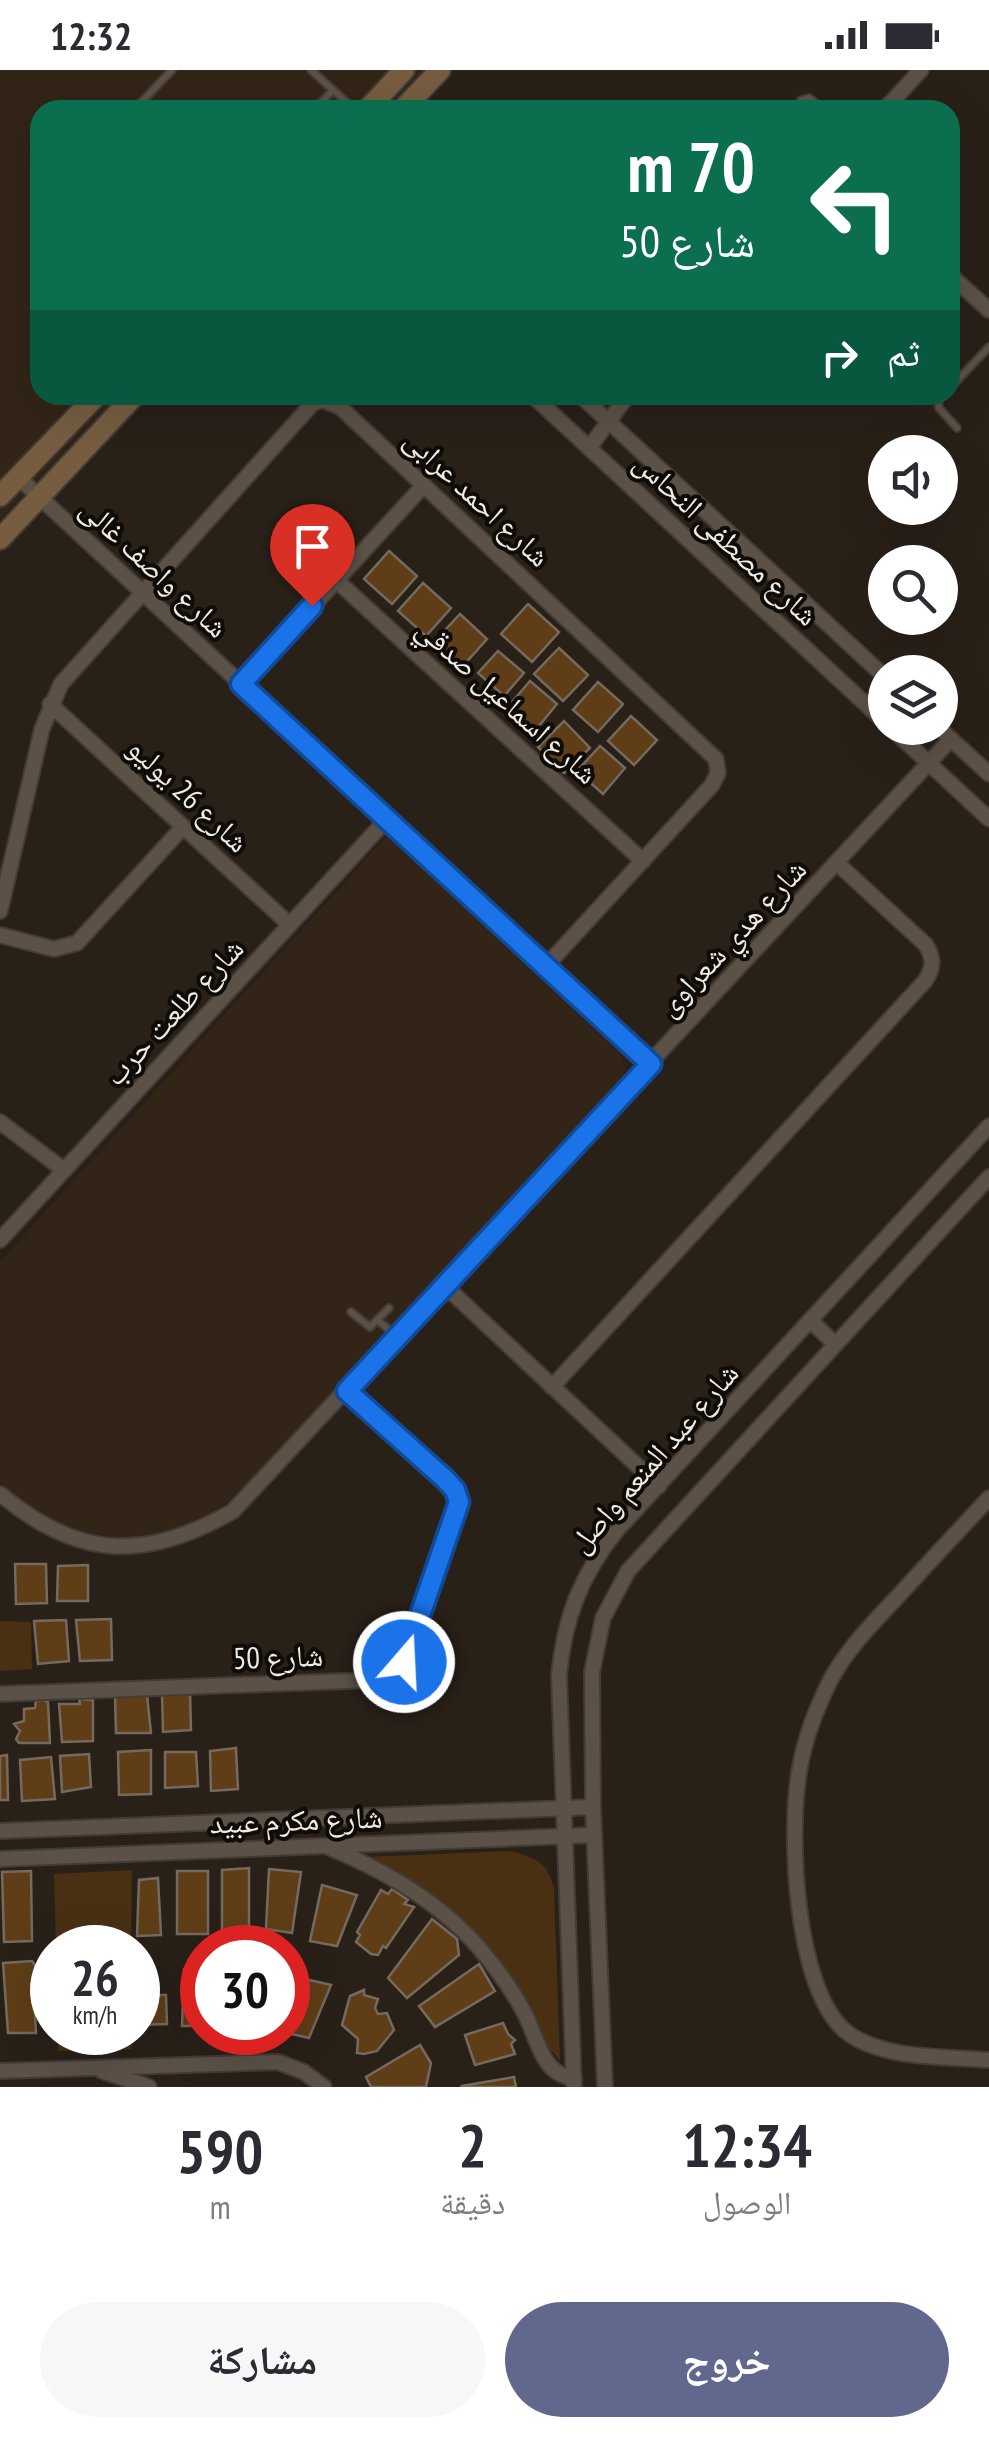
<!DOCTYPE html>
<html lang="ar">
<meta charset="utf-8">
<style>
:root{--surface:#fff;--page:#f7f7f7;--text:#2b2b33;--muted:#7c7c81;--accent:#62678d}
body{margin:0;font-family:"PT Sans Narrow","Noto Naskh Arabic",sans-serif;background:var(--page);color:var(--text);direction:rtl;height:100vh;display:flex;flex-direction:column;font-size:38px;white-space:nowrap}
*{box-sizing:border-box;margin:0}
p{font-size:32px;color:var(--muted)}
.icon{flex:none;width:55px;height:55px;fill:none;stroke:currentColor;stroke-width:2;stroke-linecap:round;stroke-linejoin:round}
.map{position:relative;height:2017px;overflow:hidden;direction:ltr}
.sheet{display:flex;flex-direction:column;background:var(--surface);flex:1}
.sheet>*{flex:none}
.banner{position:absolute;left:30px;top:30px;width:930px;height:305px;border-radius:30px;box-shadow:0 10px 40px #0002;direction:rtl;background:#0b6e4f;color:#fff;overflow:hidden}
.fabs{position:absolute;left:868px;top:365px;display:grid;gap:20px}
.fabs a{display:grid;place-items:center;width:90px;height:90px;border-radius:50%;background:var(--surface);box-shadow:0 10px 40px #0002;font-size:50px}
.speed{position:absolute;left:30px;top:1855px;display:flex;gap:20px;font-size:50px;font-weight:700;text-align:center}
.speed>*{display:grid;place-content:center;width:130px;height:130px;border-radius:50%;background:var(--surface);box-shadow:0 10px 40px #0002;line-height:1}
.speed small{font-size:25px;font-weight:400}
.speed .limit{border:15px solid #d22;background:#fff;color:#111}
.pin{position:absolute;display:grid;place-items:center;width:85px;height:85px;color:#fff;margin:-102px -42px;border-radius:50% 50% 50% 0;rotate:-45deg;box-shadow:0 0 10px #0007}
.pin .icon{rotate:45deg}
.me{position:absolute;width:110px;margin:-55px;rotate:19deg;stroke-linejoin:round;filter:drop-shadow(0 0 8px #0008)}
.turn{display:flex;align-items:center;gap:35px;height:210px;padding:0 40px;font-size:45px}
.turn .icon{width:130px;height:130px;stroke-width:2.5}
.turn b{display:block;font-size:70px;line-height:85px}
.then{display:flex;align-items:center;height:95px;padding:0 40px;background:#0003;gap:20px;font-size:38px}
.eta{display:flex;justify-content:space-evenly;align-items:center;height:170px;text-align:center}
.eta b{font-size:60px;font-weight:800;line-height:70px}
.action{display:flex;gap:20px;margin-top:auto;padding:20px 40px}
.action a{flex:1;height:115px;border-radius:60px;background:var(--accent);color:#fff;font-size:40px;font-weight:800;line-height:115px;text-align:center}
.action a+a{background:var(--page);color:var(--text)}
.status{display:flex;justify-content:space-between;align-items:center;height:70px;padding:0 50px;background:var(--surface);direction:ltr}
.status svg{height:28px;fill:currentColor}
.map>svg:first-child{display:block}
.built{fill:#322517}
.green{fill:#493013}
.building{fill:#5f3e17;stroke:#746a5f;stroke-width:2.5}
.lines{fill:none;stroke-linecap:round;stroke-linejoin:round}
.lane-casing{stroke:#433c36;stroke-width:10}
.street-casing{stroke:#433c36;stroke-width:18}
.secondary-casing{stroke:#433c36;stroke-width:24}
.lane{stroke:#5b5147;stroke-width:6}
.street{stroke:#5b5147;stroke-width:14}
.secondary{stroke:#765d40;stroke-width:20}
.route-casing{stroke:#114b97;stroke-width:25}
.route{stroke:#1a73e8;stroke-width:18}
.labels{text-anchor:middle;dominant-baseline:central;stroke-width:8;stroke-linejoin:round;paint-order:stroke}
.street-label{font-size:30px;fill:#f1ebe5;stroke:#0f0b07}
</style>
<div class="status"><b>12:32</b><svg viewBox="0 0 49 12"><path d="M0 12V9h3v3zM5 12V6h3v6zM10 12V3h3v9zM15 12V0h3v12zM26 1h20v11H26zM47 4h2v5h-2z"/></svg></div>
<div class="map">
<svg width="989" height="2017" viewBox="0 0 989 2017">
<rect width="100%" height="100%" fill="#292018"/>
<!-- built -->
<g class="built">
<polygon points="0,0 425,0 387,40 40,40 40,325 118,325 0,449"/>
<polygon points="387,766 620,984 626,998 623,1006 253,1408 223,1435 205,1449 181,1460 143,1468 119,1469 80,1461 47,1448 18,1430 0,1413 0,1192"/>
</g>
<!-- green -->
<g class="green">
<polygon points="0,1551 31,1552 32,1599 0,1601"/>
<path d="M 512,1781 C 538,1790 546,1790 554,1818 L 560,1991 L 553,1982 L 544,1979 L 488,1879 L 363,1787 Z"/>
<polygon points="132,1800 131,1877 56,1877 54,1804"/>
<polygon points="58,1963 131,1963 131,1979 58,1981"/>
</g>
<!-- building -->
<g class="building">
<polygon points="389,481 417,506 392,534 364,509"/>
<polygon points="423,513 451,538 426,566 398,541"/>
<polygon points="528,534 559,562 532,592 501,564"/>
<polygon points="460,544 487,569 462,597 434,572"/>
<polygon points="559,578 588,605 563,631 534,604"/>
<polygon points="498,581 524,603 504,626 478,603"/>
<polygon points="530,611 557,634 534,662 506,639"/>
<polygon points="598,612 623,634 598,662 573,640"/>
<polygon points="631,646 657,670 634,695 608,671"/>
<polygon points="564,651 590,678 564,703 538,677"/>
<polygon points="600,676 625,698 603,724 577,701"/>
<polygon points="15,1494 46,1494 47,1533 16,1534"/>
<polygon points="88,1495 88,1531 57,1531 58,1496"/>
<polygon points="111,1549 112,1590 80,1591 76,1550"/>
<polygon points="66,1550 69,1591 38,1594 34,1551"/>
<polygon points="190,1622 191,1660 163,1662 162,1624"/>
<polygon points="115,1625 147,1625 151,1663 116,1663"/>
<polygon points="79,1629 93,1630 93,1671 62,1672 59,1634 80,1634"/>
<polygon points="43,1630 48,1632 50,1673 19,1673 16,1669 20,1661 14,1654 24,1651 24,1639 35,1638 36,1631"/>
<polygon points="236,1678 238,1719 211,1721 210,1681"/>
<polygon points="151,1680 151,1724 119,1725 118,1682"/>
<polygon points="165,1682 196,1682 198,1716 165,1718"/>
<polygon points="89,1684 91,1717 62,1722 60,1686"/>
<polygon points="7,1685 8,1730 0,1730 0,1686"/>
<polygon points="51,1687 55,1729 22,1731 20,1690"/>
<polygon points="249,1798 249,1860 222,1863 222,1800"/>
<polygon points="269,1799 301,1802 292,1863 266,1859"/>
<polygon points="31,1801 32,1871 4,1872 2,1802"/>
<rect x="177" y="1801" width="31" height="63"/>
<polygon points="158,1808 161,1865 137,1866 139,1810"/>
<polygon points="322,1815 357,1825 337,1876 310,1871"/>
<polygon points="392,1819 408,1830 404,1834 414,1837 386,1878 383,1876 378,1885 371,1884 356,1872 360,1865 357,1862 381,1820 388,1824"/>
<polygon points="432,1849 457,1869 459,1885 407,1928 388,1908"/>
<polygon points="32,1891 36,1897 38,1910 33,1912 36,1963 8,1963 3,1893"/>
<polygon points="479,1894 495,1921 435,1957 419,1936"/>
<polygon points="202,1898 202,1956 182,1956 184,1899"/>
<polygon points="288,1905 331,1915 309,1968 283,1962 288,1962"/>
<polygon points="364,1920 364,1925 378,1929 375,1938 378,1944 387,1943 394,1960 377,1981 364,1984 357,1983 358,1969 342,1955 350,1926"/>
<polygon points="138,1925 166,1925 167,1954 139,1955"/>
<polygon points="503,1953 508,1964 515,1970 511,1974 515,1984 475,1995 465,1965"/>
<polygon points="420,1975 431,1993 426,2017 371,2017 366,2007"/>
<polygon points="514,2007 516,2017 461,2017 462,2016"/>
</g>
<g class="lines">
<!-- lane casing -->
<g class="lane-casing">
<g id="lane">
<polyline points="311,0 355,40"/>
<polyline points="134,40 172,0"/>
<polyline points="314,40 333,20"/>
<polyline points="798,40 801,30 809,28 825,40"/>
<polyline points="950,318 989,277"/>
<polyline points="943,325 938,330 939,338 957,358"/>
<polyline points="351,1242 370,1257 389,1238"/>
<polyline points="377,1250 397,1266"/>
</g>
</g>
<!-- street casing -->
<g class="street-casing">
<g id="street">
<polyline points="884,40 921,0"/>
<polyline points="950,205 989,240"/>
<polyline points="532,325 885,652"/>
<polyline points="580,325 885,607"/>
<polyline points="589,378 628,325"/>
<polyline points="18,407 651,994"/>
<polyline points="336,510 643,791"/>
<polyline points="241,614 424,415"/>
<polyline points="50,634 290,855"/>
<polyline points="891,658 989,749"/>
<polyline points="939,658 989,704"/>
<polyline points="0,841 42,659 61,614 313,333 322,330 340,337 716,689 718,703 712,715 546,896"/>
<polyline points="0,865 54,879 77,873 183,757"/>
<polyline points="0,1052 64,1100"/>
<polyline points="0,1170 387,749"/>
<polyline points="445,1216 659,1416"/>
<polyline points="811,1251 835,1274"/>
<path d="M 552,1317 L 925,911 C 934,897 934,889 926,875 L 837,793"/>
<path d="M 0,1424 C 78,1489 145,1492 233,1441 L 951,669"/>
<path d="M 989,1428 C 960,1459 930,1491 901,1523 C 875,1551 848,1577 830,1611 C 817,1637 805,1668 800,1697 C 788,1758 794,1925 849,1964 C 887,1990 944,1986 989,1990"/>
<polyline points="0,1624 372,1610 396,1602 404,1593 459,1432 455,1420 446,1410 347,1321"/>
<polyline points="0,1761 593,1737"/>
<path d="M 330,1778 C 395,1805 454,1841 496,1899 C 507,1913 517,1929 525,1944 C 534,1961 539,1986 553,1999 C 559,2005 566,2007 574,2008"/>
<polyline points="0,1789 594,1765"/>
<polyline points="0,2001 278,1992 304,2002 324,2017"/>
<polyline points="102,2001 149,2017"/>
<path d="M 574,2017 L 559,1606 C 564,1548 581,1505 617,1460 L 989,1056"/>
<polyline points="605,2017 593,1737 592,1602 603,1548 628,1501 989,1107"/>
</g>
</g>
<!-- secondary casing -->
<g class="secondary-casing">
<g id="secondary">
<polyline points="367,40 404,0"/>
<polyline points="402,40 440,0"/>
<polyline points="0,426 97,325"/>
<polyline points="0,469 135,325"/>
</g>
</g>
<!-- lane -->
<use href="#lane" class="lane"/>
<!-- street -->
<use href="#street" class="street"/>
<!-- secondary -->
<use href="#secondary" class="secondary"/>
</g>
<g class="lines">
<!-- route casing -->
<g class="route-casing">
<polyline id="route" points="312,536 241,614 651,994 347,1321 446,1410 455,1420 459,1432 404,1592"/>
</g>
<!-- route -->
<use href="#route" class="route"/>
</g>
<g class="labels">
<!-- street labels -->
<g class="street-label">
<text transform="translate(478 427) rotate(43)">شارع احمد عرابى</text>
<text transform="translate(727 468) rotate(43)">شارع مصطفى النحاس</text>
<text transform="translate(155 497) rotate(43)">شارع واصف غالى</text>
<text transform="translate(508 630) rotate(42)">شارع اسماعيل صدقي</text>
<text transform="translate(189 724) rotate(43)">شارع 26 يوليو</text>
<text transform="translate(731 867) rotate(-47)">شارع هدي شعراوى</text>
<text transform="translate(173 941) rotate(-47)">شارع طلعت حرب</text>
<text transform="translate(653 1387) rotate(-49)">شارع عبد المنعم واصل</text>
<text transform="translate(278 1586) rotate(-2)">شارع 50</text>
<text transform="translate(296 1749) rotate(-2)">شارع مكرم عبيد</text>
</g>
</g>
</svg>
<div class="fabs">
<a><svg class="icon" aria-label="sound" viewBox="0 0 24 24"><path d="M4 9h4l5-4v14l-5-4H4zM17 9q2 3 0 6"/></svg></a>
<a><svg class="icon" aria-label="search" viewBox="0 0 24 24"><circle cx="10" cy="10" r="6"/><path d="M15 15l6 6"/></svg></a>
<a><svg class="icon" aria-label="layers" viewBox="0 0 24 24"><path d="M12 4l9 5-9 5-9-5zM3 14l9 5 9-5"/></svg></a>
</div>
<div class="speed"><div>26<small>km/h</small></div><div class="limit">30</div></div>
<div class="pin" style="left:312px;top:536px;background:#d93025"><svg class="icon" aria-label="arrive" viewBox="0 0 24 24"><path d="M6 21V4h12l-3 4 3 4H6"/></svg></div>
<svg class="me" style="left:404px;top:1592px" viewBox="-20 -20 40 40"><circle r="17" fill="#1a73e8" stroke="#fff" stroke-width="3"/><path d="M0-11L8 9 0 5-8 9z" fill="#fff"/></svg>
<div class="banner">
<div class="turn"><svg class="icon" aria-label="left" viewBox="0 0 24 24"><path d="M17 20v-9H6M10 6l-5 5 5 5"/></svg><div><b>70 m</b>شارع 50</div></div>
<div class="then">ثم<svg class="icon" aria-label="right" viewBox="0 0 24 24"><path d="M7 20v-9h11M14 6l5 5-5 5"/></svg></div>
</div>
</div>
<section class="sheet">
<div class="eta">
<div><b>12:34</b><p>الوصول</p></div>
<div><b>2</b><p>دقيقة</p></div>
<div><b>590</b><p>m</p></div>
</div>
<div class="action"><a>خروج</a><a>مشاركة</a></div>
</section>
